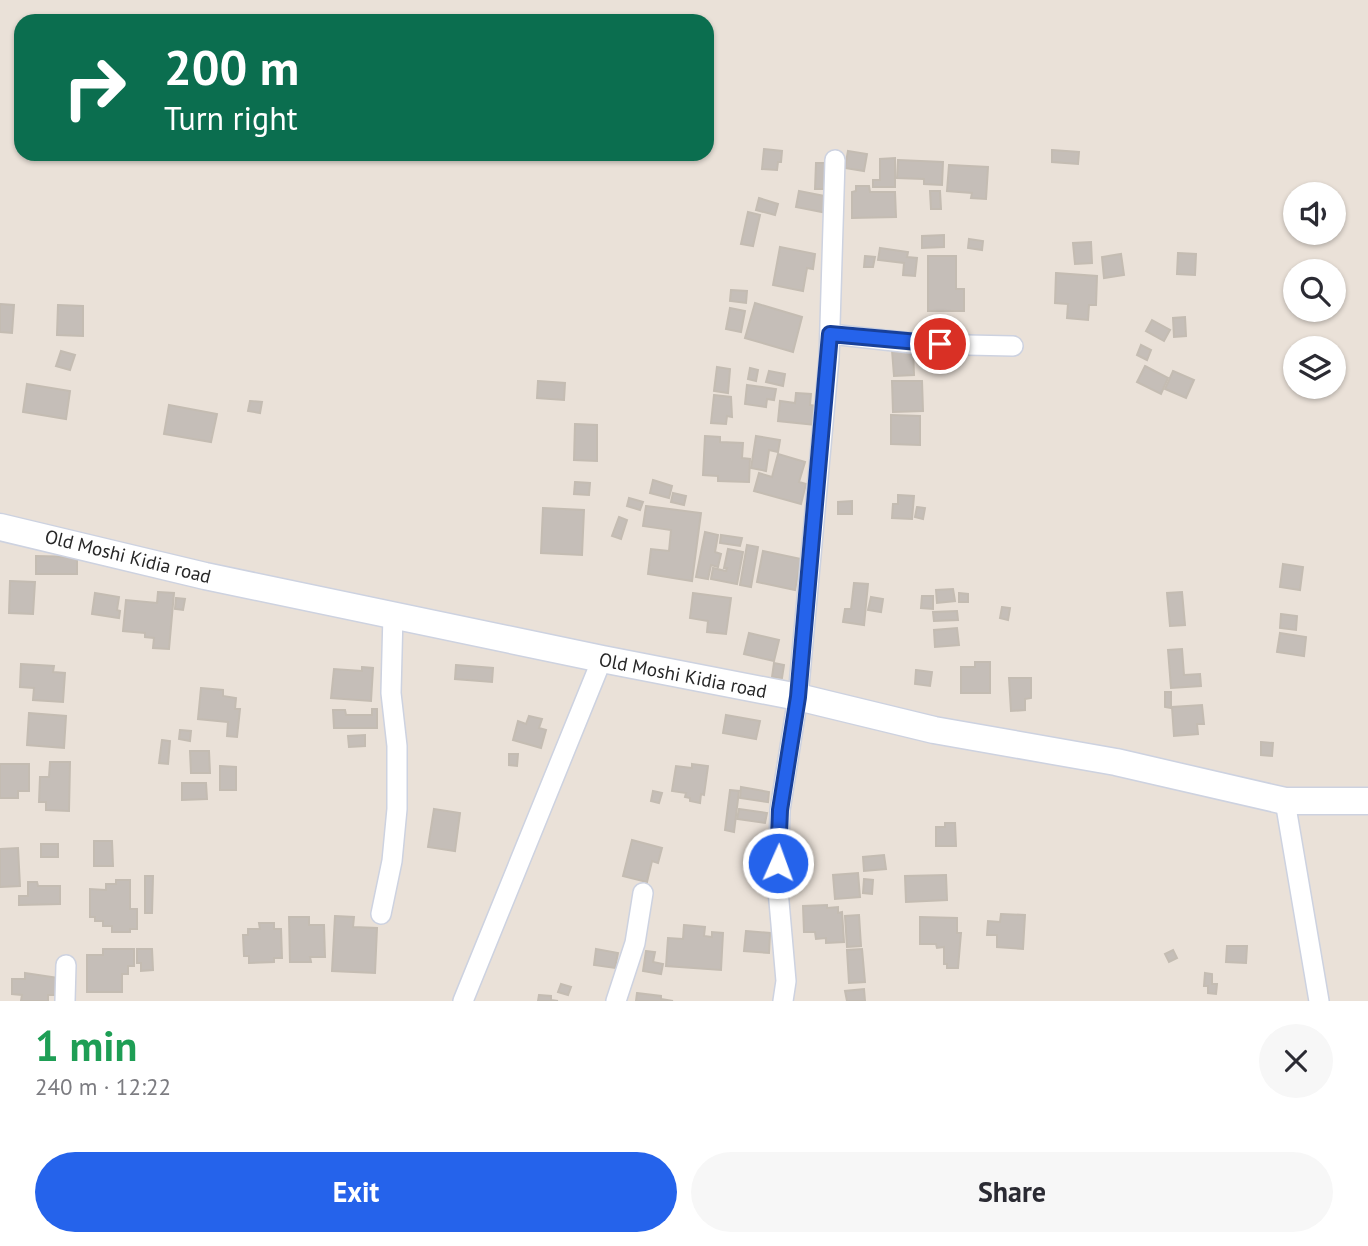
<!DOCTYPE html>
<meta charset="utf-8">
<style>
:root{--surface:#fff;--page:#f7f7f7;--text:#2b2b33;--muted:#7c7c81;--accent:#2563eb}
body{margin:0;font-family:"PT Sans",sans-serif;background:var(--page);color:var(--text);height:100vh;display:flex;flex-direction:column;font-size:26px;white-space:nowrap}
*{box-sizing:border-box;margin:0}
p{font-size:23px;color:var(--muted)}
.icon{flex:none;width:38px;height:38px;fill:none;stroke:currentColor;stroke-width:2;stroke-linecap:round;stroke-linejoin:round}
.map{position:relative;height:1001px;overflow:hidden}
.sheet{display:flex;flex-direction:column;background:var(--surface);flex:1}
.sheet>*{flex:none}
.guide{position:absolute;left:14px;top:14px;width:700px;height:147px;border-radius:21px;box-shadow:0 2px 5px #0004;background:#0b6e4f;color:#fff;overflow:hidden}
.tools{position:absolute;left:1283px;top:182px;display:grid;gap:14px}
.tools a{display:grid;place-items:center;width:63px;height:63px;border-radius:50%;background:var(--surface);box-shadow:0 2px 5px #0004;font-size:35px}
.pin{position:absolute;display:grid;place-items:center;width:60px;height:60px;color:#fff;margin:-30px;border:4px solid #fff;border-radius:50%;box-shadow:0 2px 7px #0007}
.me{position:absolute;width:77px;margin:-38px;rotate:2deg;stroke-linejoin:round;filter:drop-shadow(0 0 5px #0008)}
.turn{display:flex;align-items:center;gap:24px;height:147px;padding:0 35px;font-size:32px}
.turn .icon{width:91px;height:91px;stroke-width:2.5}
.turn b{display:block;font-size:49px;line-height:60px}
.round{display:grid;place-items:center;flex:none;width:74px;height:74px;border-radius:37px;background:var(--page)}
.headline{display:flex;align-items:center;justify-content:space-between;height:119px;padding:0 35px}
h1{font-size:42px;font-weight:700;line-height:52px;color:#1e9e55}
.button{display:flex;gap:14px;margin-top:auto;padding:14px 35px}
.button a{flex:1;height:80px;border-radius:42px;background:var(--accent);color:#fff;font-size:28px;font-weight:700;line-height:80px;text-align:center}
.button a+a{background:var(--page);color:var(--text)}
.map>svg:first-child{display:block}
.building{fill:#c5beb8;stroke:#c4bcb2;stroke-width:2}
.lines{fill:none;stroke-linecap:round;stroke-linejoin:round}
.street-casing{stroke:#cdd2e0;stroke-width:22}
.secondary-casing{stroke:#cdd2e0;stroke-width:29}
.street{stroke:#fff;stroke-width:19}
.secondary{stroke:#fff;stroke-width:26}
.route-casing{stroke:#184099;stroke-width:18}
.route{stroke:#2563eb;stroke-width:12}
.labels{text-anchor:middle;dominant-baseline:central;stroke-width:5;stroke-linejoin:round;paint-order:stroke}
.street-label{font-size:19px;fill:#272727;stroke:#fff}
</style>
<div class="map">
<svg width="1368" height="1001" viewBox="0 0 1368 1001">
<rect width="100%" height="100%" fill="#eae1d8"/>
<!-- building -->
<g class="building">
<polygon points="764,149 782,151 781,162 778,162 777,170 762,169"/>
<polygon points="1052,150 1079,152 1078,164 1052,162"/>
<polygon points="848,151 867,154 864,171 845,168"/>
<polygon points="895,158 895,187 873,187 873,180 880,180 880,159"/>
<polygon points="898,160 943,162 942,185 924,184 924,179 897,178"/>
<polygon points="816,163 830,163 829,189 815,189"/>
<polygon points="949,165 988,167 986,199 971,198 972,193 947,191"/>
<polygon points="856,186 869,186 870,192 895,192 896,217 852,218 852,192 856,191"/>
<polygon points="799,191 830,197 827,213 796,207"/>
<polygon points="930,191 940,191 941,209 931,209"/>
<polygon points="759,198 778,204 775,215 756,210"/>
<polygon points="748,212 760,215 753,246 741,244"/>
<polygon points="944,235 944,247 922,248 922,236"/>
<polygon points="969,239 983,241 982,250 968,248"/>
<polygon points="1091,242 1092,263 1075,264 1073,243"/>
<polygon points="780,247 815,254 813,269 807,268 803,291 773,285"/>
<polygon points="880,248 908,252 907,257 917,258 915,276 903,275 904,263 878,260"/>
<polygon points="1178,253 1196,254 1195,275 1177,274"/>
<polygon points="1121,254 1124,275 1104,278 1102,257"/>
<polygon points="865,256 875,257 873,267 864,267"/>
<polygon points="928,256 956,256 956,289 964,289 964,311 928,311"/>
<polygon points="1056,273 1097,276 1096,305 1089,305 1088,320 1067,318 1068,304 1055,303"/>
<polygon points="731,290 747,291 746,303 730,301"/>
<polygon points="755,303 802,317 793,352 745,338"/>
<polygon points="0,304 14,305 12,333 0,332"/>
<polygon points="58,305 83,306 83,336 57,335"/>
<polygon points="730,308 745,311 741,332 726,329"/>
<polygon points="1185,317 1186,336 1174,337 1173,318"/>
<polygon points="1152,320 1170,330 1164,341 1146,331"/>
<polygon points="1141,345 1151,350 1147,360 1137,355"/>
<polygon points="892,350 913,350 914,375 894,376"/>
<polygon points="61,351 75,355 70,370 56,366"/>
<polygon points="1145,366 1168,378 1161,394 1137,382"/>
<polygon points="717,367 730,369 728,393 714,391"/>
<polygon points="750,368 758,370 756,381 748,379"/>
<polygon points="769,371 785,374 783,386 766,382"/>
<polygon points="1173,371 1194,380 1186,398 1165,389"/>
<polygon points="538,381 565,383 564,400 537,398"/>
<polygon points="892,381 922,381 923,411 893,412"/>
<polygon points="27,384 70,391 66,419 23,412"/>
<polygon points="747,385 776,389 774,400 767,399 766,407 745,404"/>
<polygon points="796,393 811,394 810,405 817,406 815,425 778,421 780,401 795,403"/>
<polygon points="714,395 731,397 732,417 727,416 726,424 711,423"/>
<polygon points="250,401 262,402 260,413 248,411"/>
<polygon points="169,405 217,414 211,442 164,434"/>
<polygon points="891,415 920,416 920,445 891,444"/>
<polygon points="575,424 597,425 597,461 574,460"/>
<polygon points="705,436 720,437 720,442 743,443 742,458 750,459 749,482 718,481 718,476 703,475"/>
<polygon points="756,436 780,440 778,452 769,450 766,471 751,468"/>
<polygon points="778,454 805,462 799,482 806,484 801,504 754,491 759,473 772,477"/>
<polygon points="653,480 672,486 669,498 650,493"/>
<polygon points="575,482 590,483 589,495 574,494"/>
<polygon points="673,493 686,496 684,505 671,502"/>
<polygon points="898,495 914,496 912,519 892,518 893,504 898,504"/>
<polygon points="629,498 643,502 640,510 627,506"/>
<polygon points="852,501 852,514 838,514 838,502"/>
<polygon points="646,506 701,513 692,581 648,574 651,549 669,551 671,530 643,526"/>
<polygon points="917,507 925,508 923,519 915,517"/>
<polygon points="543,508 584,510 582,555 541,553"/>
<polygon points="619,517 627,520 621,539 612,536"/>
<polygon points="705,532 718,535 715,552 721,554 718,567 711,565 708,579 696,577"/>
<polygon points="721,535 742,538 740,546 720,543"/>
<polygon points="747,545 758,547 751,587 740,585"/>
<polygon points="728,549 743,552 737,584 711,579 713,568 726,571 727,568 724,568"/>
<polygon points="763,551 801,559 795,590 757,582"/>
<polygon points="36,556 77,557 77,574 36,574"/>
<polygon points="1283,564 1303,567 1300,590 1280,587"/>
<polygon points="10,581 35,582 33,614 9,613"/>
<polygon points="854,583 868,584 864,625 843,622 845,609 851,609"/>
<polygon points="953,589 955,601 937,603 936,590"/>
<polygon points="158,592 174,593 169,649 153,648 154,638 145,637 145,633 123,631 126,600 157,603"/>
<polygon points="1182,592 1185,625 1170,626 1167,593"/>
<polygon points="95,593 119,597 117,610 120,611 119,618 92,614"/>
<polygon points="693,593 731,598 726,634 707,632 708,621 690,618"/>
<polygon points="959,593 968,594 968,602 959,602"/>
<polygon points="922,596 933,596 933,609 921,608"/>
<polygon points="871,597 883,599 881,612 868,610"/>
<polygon points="176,598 185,599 183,610 175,609"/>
<polygon points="1002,607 1010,608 1008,620 1000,618"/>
<polygon points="957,611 958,620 934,621 933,612"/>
<polygon points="1281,614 1297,616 1296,630 1280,628"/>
<polygon points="957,628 959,645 935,647 934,630"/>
<polygon points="749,633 779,640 774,661 744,654"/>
<polygon points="1280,633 1306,637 1304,656 1277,652"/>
<polygon points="1182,649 1184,675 1200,674 1201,686 1171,688 1168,650"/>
<polygon points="975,662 990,662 990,693 961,693 961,667 975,667"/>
<polygon points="774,663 784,665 782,678 772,677"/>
<polygon points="21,664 54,666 53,672 65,673 63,702 33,700 34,688 20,687"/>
<polygon points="456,665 493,668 492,682 455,679"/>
<polygon points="362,667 373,668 371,701 331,698 334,669 362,671"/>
<polygon points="916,670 932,672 930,686 915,684"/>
<polygon points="1009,678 1031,678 1031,698 1025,699 1025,710 1011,711"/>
<polygon points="201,688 223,690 223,696 236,698 235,709 240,709 237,737 227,736 228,722 198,719"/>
<polygon points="1165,692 1171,692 1171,708 1165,707"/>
<polygon points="1202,705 1204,724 1197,724 1198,734 1174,736 1172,707"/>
<polygon points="372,709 377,709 377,728 334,728 333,710 345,710 346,715 372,715"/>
<polygon points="29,713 66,716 64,748 27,745"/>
<polygon points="726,715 760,721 756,739 723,733"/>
<polygon points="529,716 542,719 539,728 546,730 541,748 513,740 518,721 526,724"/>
<polygon points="180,730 191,731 190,741 179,739"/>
<polygon points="365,735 365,746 349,747 348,736"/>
<polygon points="162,740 170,741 168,764 159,763"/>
<polygon points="1261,742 1273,743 1272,756 1261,755"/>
<polygon points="190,751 209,751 210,773 191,773"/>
<polygon points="509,754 518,754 517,766 509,765"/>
<polygon points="50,762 70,762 69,811 46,810 46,802 39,802 40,777 49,777"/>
<polygon points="0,764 29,764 29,791 18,791 18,798 0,798"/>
<polygon points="692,764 708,766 704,795 701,794 700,803 690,801 690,798 685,797 686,793 672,791 676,766 692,768"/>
<polygon points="220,766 236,767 236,790 220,790"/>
<polygon points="182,783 206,783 207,799 182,800"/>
<polygon points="741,787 769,792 768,802 740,798"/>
<polygon points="730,790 739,791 734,832 725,830"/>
<polygon points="653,791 662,793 659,803 651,801"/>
<polygon points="434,809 460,813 455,851 428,847"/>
<polygon points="739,809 767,813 765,823 737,819"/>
<polygon points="945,823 955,823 956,846 936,846 936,827 945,827"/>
<polygon points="632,840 662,848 658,863 652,861 647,882 623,876"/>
<polygon points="94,841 112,841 113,866 94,866"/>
<rect x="41" y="844" width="17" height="13"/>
<polygon points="18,848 20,886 0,887 0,849"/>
<polygon points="884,855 886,869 864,871 863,857"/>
<polygon points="858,873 860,897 835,899 833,875"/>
<polygon points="946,875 947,900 906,902 905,876"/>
<polygon points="145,876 153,876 152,913 145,913"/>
<polygon points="864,879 873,880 872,894 863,893"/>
<polygon points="116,880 130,880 130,909 137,909 137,929 130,929 130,932 112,932 112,926 103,926 103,921 95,921 95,917 90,917 90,889 106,890 106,884 116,884"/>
<polygon points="28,882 37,882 38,886 60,886 60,904 19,905 19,896 28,896"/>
<polygon points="827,905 827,908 838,907 838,913 842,912 844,942 826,943 826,938 816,939 815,932 804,932 803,906"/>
<polygon points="1001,914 1025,915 1023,949 997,947 997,935 987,935 988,921 1000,922"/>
<polygon points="859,915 861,946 847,947 845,916"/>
<polygon points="335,916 354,917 353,927 377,928 375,973 332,971"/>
<polygon points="289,917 309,917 309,925 324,925 325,957 310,957 311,962 290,962"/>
<polygon points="920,917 957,918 957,933 961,933 958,968 947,968 947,964 944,964 944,947 937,948 936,944 920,944"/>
<polygon points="259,923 274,923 274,929 281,929 282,958 274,958 274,962 249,963 249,956 244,956 243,935 248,935 248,929 260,929"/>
<polygon points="684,925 705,927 704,936 712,937 712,932 723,933 721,970 666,966 668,938 683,939"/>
<polygon points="746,931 770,933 769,953 744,951"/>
<polygon points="1227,946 1247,946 1246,963 1226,962"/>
<polygon points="103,949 134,949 134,966 128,966 128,974 122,974 122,992 87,992 87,955 103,955"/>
<polygon points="137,949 152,949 153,970 141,971 141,963 137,963"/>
<polygon points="596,949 618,953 615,968 594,965"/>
<polygon points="862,949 865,982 849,983 847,950"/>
<polygon points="1173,950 1177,958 1169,962 1165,954"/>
<polygon points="646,951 655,952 653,962 663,964 661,974 643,971"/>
<polygon points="25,973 59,978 58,995 48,995 48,1001 21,1001 22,995 12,994 12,979 25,979"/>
<polygon points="1205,973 1212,974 1212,984 1217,984 1216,994 1208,993 1208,986 1204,986"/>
<polygon points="561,984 571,987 568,995 558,992"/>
<polygon points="864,989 865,1001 847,1001 845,991"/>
<polygon points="637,993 661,996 661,999 673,1001 636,1001"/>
<polygon points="539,995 551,996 551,1000 558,1001 538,1001"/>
</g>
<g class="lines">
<!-- street casing -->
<g class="street-casing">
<g id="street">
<polyline points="830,334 921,344 1013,346"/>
<polyline points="1285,801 1319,1001"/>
<polyline points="381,914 392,861 397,809 397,746 391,693 393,614"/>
<polyline points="65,1001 66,965"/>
<polyline points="463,1001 602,659"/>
<polyline points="616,1001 635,943 643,893"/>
<polyline points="783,1001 786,981 778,890 780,810 798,697 829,358 835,160"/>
</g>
</g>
<!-- secondary casing -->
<g class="secondary-casing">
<polyline id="secondary" points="0,527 205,576 602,659 798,697 934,730 1116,762 1285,801 1368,801"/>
</g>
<!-- street -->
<use href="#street" class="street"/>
<!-- secondary -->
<use href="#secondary" class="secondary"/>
</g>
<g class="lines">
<!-- route casing -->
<g class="route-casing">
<polyline id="route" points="778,863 780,810 798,697 830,334 940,344"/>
</g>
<!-- route -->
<use href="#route" class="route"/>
</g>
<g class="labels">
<!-- street labels -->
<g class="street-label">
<text transform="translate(128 556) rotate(14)">Old Moshi Kidia road</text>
<text transform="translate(683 675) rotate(11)">Old Moshi Kidia road</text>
</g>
</g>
</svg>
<div class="tools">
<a><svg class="icon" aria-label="sound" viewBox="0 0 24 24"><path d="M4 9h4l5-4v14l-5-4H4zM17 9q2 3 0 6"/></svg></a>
<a><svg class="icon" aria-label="search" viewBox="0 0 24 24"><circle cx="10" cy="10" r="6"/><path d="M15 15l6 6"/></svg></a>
<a><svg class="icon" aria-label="layers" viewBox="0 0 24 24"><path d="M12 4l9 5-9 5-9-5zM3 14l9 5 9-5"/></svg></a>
</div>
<div class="pin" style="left:940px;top:344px;background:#d93025"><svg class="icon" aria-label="arrive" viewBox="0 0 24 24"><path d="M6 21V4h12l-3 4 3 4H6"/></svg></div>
<svg class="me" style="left:778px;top:863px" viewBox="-20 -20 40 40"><circle r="17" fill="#2563eb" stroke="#fff" stroke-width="3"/><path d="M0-11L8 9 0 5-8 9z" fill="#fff"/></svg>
<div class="guide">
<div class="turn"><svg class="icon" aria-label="right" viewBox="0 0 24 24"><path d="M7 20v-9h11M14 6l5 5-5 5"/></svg><div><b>200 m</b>Turn right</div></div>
</div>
</div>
<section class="sheet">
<div class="headline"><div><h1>1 min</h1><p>240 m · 12:22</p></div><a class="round"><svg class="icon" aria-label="close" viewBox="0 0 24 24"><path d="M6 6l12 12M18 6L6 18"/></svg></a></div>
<div class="button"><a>Exit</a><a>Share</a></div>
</section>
